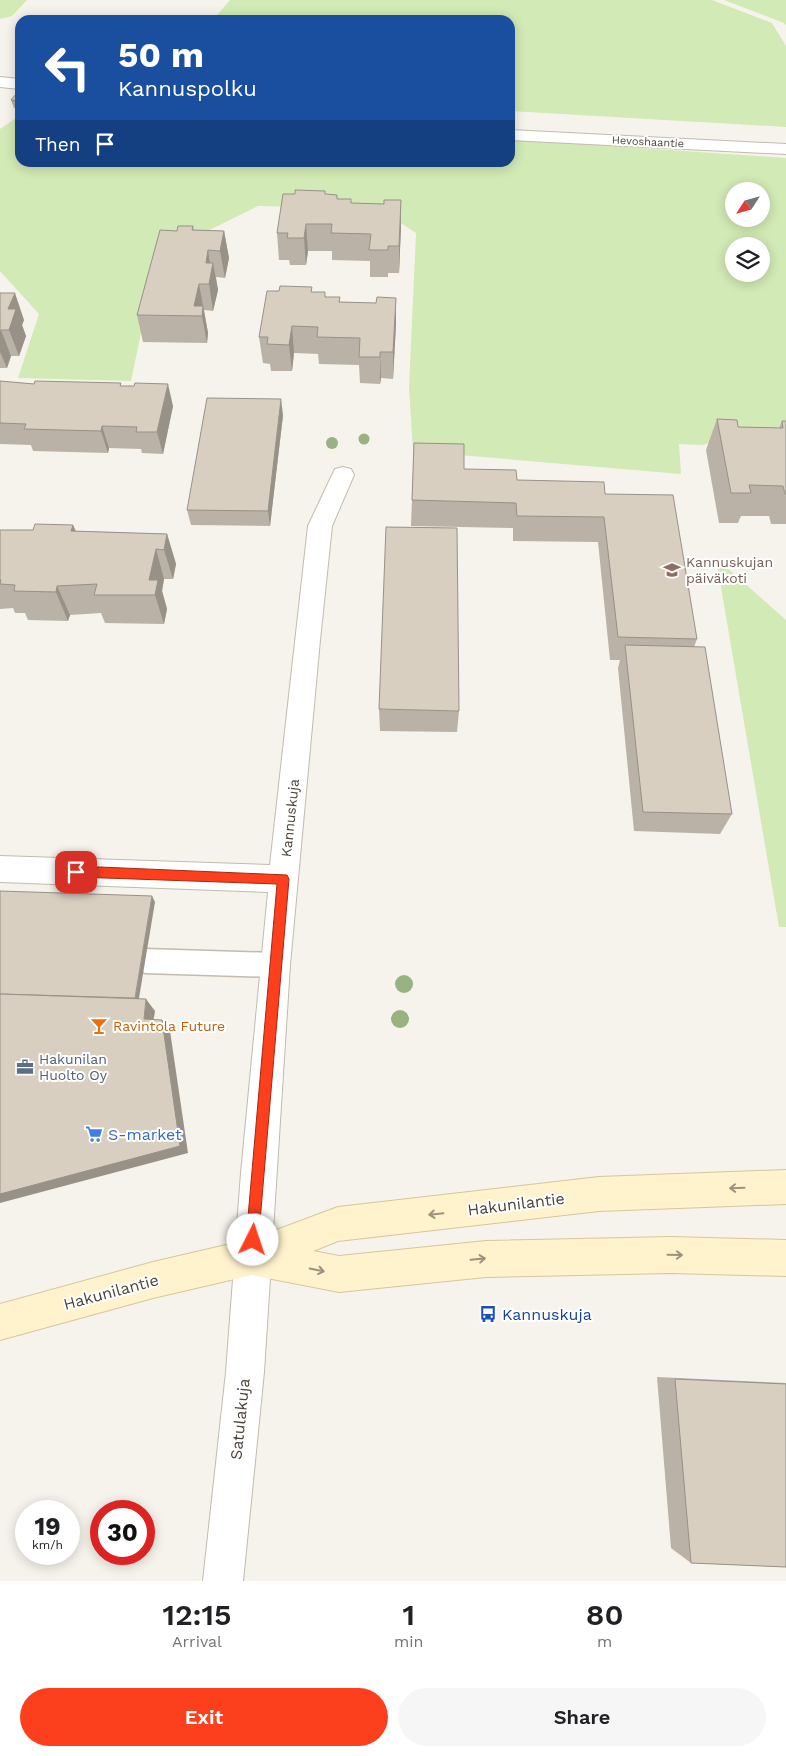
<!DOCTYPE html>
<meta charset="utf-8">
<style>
:root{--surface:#fff;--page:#f6f6f6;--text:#202124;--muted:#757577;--accent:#fc3f1d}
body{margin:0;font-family:"Work Sans",sans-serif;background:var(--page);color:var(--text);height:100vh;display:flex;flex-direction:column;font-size:19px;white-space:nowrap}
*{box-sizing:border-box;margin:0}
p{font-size:16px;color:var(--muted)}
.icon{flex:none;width:28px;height:28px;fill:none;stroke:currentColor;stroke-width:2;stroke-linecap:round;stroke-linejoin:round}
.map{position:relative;height:1581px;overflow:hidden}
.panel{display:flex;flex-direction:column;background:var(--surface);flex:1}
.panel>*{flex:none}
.top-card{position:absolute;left:15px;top:15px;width:500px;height:152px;border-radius:15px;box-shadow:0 2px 12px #0003;background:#1a4fa0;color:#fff;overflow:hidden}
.needle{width:32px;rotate:234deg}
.controls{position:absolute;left:725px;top:182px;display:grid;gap:10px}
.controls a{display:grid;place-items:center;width:45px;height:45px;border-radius:50%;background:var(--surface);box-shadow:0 2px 12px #0003;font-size:25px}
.speed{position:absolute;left:15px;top:1500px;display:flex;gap:10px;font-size:25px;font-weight:700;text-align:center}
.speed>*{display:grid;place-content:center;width:65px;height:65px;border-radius:50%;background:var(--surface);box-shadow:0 2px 12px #0003;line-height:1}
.speed small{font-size:12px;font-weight:400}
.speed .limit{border:8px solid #d22;background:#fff;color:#111}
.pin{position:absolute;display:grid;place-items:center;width:42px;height:42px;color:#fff;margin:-21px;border-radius:10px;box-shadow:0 2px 8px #0006}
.me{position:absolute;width:55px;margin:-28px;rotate:4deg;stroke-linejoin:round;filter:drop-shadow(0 0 4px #0008)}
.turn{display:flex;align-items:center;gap:18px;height:105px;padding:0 20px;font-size:22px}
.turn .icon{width:65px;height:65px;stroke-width:2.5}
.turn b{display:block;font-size:35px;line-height:42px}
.then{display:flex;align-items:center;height:48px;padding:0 20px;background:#0003;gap:10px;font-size:19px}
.eta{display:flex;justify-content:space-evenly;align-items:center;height:85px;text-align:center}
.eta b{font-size:30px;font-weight:600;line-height:35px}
.cta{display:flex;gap:10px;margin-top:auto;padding:10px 20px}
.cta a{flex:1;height:58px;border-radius:30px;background:var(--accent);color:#fff;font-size:20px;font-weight:600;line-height:58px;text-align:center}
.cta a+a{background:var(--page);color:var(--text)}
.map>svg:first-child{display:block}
.green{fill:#d2eab5;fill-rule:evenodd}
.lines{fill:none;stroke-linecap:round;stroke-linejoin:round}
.service-casing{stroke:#c2bbae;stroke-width:3}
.minor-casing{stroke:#c2bbae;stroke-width:2}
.secondary-casing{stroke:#d6c79b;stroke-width:2}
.service{fill:#fff;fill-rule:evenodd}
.minor{fill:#fff;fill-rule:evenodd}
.secondary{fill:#fff3cd;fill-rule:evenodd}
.tree{fill:#97b381}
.wall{fill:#bab2a6}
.shaded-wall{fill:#979187}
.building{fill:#d8cfc1;stroke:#979187}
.oneway{stroke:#9c937c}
.route{fill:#fc3f1d;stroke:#a42913}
.labels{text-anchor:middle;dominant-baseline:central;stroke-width:4;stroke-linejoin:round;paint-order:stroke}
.far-street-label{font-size:11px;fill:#4b4439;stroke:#fff}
.education-label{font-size:14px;fill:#785e54;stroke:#fff;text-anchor:start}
.street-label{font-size:14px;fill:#4b4439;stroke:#fff}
.food-label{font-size:14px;fill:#c56008;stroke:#fff;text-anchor:start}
.service-label{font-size:14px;fill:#4e5e75;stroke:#fff;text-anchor:start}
.near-shop-label{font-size:16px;fill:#366cbe;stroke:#fff;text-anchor:start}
.near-street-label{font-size:16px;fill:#4b4439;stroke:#fff}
.near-transit-label{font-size:16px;fill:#164399;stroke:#fff;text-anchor:start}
</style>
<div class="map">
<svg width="786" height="1581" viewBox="0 0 786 1581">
<rect width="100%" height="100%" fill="#f6f3ec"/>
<!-- green -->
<g class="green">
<polygon points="0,0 27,0 12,16 0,19"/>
<polygon points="230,0 712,0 772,23 786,46 786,127 510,111 510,20 213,20"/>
<polygon points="724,0 786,0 786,26 784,23"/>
<path d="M 20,115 L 20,162 L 510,162 L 510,139 L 786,158 L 786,425 L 702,445 L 679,444 L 681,474 L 413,451 L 409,387 L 416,233 L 379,209 L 258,206 L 157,256 L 131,381 L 18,378 L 39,314 L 0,271 L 0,129 ZM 734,191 L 761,191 L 761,219 L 734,219 ZM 734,246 L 761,246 L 761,274 L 734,274 Z"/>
<polygon points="716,558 786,620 786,927 779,927"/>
</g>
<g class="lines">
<!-- service casing -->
<g class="service-casing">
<polygon id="service" points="145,949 275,953 284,957 287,965 284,973 275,977 145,973 136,969 133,961 136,953"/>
</g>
<!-- minor casing -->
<g class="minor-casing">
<g id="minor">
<polygon points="0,77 20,79 20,89 0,87"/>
<polygon points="510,130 786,144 786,154 510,140"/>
<polygon points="343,467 351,469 354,475 332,526 320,640 290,965 264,1372 243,1581 203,1581 226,1372 241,1173 268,892 0,882 0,856 270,865 308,526 332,475 335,469"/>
</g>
</g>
<!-- secondary casing -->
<g class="secondary-casing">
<polygon id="secondary" points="786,1170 786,1204 599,1211 338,1241 313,1251 339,1256 486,1241 671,1237 786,1240 786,1276 671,1273 486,1277 339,1292 252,1275 153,1298 0,1340 0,1304 153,1262 252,1239 338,1207 599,1177"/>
</g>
<!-- service -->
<use href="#service" class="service"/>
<!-- minor -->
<use href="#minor" class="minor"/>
<!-- secondary -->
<use href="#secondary" class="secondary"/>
</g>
<!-- trees -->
<g class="tree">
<circle cx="364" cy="439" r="5.5"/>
<circle cx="332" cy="443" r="6"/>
<circle cx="404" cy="984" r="9"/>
<circle cx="400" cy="1019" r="9"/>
</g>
<!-- wall -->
<g class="wall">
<polygon points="20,95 20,109 14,108 11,100"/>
<polygon points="325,191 325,194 351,204 384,204 401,200 401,227 399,273 388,273 388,277 370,277 370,261 332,260 332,251 308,251 306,265 290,265 289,260 279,260 277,233 295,194"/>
<polygon points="193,226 194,230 224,231 229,258 225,278 216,277 218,290 213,311 204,310 208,333 207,343 143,342 137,315 177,231"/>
<polygon points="313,292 340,302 376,303 396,298 396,324 393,379 381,378 380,384 360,383 359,365 319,364 318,354 294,353 292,371 271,371 270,364 263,363 259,337"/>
<polygon points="0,293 24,320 22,325 26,336 19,356 11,356 7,368 0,368"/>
<polygon points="0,381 34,384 121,386 173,406 163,454 142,453 141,449 109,448 108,453 33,451 31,445 0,444"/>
<polygon points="283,415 270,526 191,525 187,510"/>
<polygon points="717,419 738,427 779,428 782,421 786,421 786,524 771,524 769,516 741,516 738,523 719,523 706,450"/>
<polygon points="414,443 464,469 517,480 605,494 697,639 694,647 732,814 720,834 634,831 618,668 620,660 610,660 598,542 513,541 513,528 411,526"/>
<polygon points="73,525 76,531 167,534 176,564 173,579 164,579 162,591 167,609 164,624 105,623 101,613 70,615 68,621 28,620 25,613 15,613 13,608 0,609 0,530 33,530"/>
<polygon points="379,709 459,711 457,732 380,731"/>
<polygon points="657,1377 786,1383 786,1567 691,1563 671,1548"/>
</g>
<!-- shaded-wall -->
<g class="shaded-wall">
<polygon points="401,200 401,227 399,273 399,246"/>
<polygon points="306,224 308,251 306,265 304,238"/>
<polygon points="224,231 229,258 225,278 220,251"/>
<polygon points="208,250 211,271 213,263 218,290 213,311 206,263"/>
<polygon points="199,284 208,333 207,343 202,316 194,306"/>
<polygon points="15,293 24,320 22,325 26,336 19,356 9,330 8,309"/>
<polygon points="396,298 396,324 393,379 393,352"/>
<polygon points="292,326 294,353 292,371 289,345"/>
<polygon points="1,330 11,356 7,368 0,352 0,332"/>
<polygon points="380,352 381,378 380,384"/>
<polygon points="168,384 173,406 163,454 157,432"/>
<polygon points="281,399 283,415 270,526 268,511"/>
<polygon points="102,426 109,448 108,453 101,431"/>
<polygon points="73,525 85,555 71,531"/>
<polygon points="167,534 176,564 173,579 164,550"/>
<polygon points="156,549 164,579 162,591 167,609 164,624 155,595 149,580"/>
<polygon points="57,586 70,615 68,621 56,592"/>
<polygon points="152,896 155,902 137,1010 134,1005"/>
<polygon points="146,999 155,1011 152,1030 144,1019"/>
<polygon points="162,1020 170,1031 188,1153 0,1203 0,1194"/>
</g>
<!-- building -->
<g class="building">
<polygon points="16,94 20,95 20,101 11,100"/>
<polygon points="295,190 325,191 325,194 337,195 337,199 351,199 351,203 384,204 384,200 401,200 399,246 388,246 388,250 369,250 371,234 331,233 332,224 306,224 304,238 287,238 288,233 277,233 283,194 295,194"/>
<polygon points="178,226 193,226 192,230 224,231 220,251 208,250 206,263 213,263 209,284 199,284 194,306 203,306 202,316 137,315 160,230 177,231"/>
<polygon points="280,286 312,287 311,292 325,292 325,297 340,297 339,302 376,303 377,297 396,298 393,352 380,352 380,357 359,357 360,338 317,337 318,327 292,326 289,345 267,344 268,337 259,337 267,291 279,291"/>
<polygon points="0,293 15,293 8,309 16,309 9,330 1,330 0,332"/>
<polygon points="0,381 34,384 35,381 121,383 120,386 134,386 135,383 168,384 157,432 136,432 137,427 102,426 101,431 24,429 26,424 0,423"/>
<polygon points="207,398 281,399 268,511 187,510"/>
<polygon points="717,419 737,420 738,427 783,428 782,421 786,421 786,494 785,494 783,486 749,485 751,493 731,493"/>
<polygon points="414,443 464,444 464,469 516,470 517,480 604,482 605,494 673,495 697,639 618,637 604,517 517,516 516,503 412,500"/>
<polygon points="35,524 73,525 71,531 167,534 164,550 156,549 149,580 158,580 155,595 94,595 97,584 57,586 56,592 14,591 15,585 0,584 1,580 0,580 0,530 33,530"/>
<polygon points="386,527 457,528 459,711 379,709"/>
<polygon points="625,645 705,647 732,814 643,812"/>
<polygon points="0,891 152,896 135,998 0,994"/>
<polygon points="0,994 146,999 144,1019 162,1020 180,1146 0,1194"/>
<polygon points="675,1379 786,1384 786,1567 691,1563"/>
</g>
<!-- one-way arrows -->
<defs><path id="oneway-shaft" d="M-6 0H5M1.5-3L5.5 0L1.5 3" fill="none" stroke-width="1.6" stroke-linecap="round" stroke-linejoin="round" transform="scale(1.25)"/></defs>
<g class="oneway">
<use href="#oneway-shaft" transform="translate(737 1188) rotate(178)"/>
<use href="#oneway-shaft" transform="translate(436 1214) rotate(174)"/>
<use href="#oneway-shaft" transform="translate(675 1255) rotate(1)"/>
<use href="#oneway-shaft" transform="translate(478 1259) rotate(-5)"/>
<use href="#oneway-shaft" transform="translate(317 1270) rotate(12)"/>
</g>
<!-- route -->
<polygon class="route" points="76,866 287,875 289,879 258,1245 253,1247 248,1245 246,1240 277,884 76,877 70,872"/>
<!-- icons -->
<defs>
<g id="school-bare" transform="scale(1.35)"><path d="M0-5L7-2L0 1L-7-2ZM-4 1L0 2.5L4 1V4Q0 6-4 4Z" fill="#8d6e63" stroke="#fff" stroke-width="2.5" paint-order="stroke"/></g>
<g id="bar-bare" transform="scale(1.35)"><path d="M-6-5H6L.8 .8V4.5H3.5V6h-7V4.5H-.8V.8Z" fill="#e8710a" stroke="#fff" stroke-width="2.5" paint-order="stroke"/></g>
<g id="office-bare" transform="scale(1.35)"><path d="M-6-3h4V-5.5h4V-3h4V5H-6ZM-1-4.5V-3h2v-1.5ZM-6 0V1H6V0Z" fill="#5c6f8a" stroke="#fff" stroke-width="2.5" paint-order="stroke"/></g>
<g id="supermarket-bare" transform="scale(1.35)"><path d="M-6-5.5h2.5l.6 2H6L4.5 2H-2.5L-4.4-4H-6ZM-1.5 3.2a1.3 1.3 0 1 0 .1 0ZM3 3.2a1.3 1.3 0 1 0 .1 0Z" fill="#3f7fe0" stroke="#fff" stroke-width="2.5" paint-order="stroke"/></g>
<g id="bus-bare" transform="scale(1.35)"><path d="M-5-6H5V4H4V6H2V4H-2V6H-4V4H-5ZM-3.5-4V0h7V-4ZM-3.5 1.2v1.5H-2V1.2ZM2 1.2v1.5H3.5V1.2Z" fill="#1a4fb4" stroke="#fff" stroke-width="2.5" paint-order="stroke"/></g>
</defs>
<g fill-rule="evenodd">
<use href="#school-bare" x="672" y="570"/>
<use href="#bar-bare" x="99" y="1026"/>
<use href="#office-bare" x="25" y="1067"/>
<use href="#supermarket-bare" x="94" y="1134"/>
<use href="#bus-bare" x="488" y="1314"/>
</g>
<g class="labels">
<!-- far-street labels -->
<g class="far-street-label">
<text transform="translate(648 142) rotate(3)">Hevoshaantie</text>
</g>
<!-- education labels -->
<g class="education-label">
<text x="686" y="562">Kannuskujan<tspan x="686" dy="16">päiväkoti</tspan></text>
</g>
<!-- street labels -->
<g class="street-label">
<text transform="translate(290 818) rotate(-84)">Kannuskuja</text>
</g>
<!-- food labels -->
<g class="food-label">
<text x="113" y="1026">Ravintola Future</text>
</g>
<!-- service labels -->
<g class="service-label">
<text x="39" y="1059">Hakunilan<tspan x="39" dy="16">Huolto Oy</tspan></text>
</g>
<!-- near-shop labels -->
<g class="near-shop-label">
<text x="108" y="1134">S-market</text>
</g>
<!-- near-street labels -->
<g class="near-street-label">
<text transform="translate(516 1204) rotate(-7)">Hakunilantie</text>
<text transform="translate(111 1292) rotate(-15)">Hakunilantie</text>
<text transform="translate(240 1419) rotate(-84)">Satulakuja</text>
</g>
<!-- near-transit labels -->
<g class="near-transit-label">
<text x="502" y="1314">Kannuskuja</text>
</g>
</g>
</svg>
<div class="controls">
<a><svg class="needle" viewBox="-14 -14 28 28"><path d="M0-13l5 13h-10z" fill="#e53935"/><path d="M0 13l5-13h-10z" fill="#757577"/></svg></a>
<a><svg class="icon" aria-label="layers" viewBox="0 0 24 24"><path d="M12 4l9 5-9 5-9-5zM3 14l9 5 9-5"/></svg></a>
</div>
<div class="speed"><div>19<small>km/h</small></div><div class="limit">30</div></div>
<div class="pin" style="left:76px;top:872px;background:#d93025"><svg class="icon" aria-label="arrive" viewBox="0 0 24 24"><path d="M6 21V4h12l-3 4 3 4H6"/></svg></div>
<svg class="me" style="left:253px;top:1240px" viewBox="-20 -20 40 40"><circle r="19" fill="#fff"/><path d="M0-13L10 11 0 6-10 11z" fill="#fc3f1d"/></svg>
<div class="top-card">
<div class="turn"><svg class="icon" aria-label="left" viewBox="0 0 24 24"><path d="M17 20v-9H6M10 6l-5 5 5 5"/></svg><div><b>50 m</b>Kannuspolku</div></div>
<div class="then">Then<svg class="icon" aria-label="arrive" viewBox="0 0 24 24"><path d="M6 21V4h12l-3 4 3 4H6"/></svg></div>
</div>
</div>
<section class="panel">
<div class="eta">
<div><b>12:15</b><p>Arrival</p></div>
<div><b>1</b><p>min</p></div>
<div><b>80</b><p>m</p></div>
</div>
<div class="cta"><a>Exit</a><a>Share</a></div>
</section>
